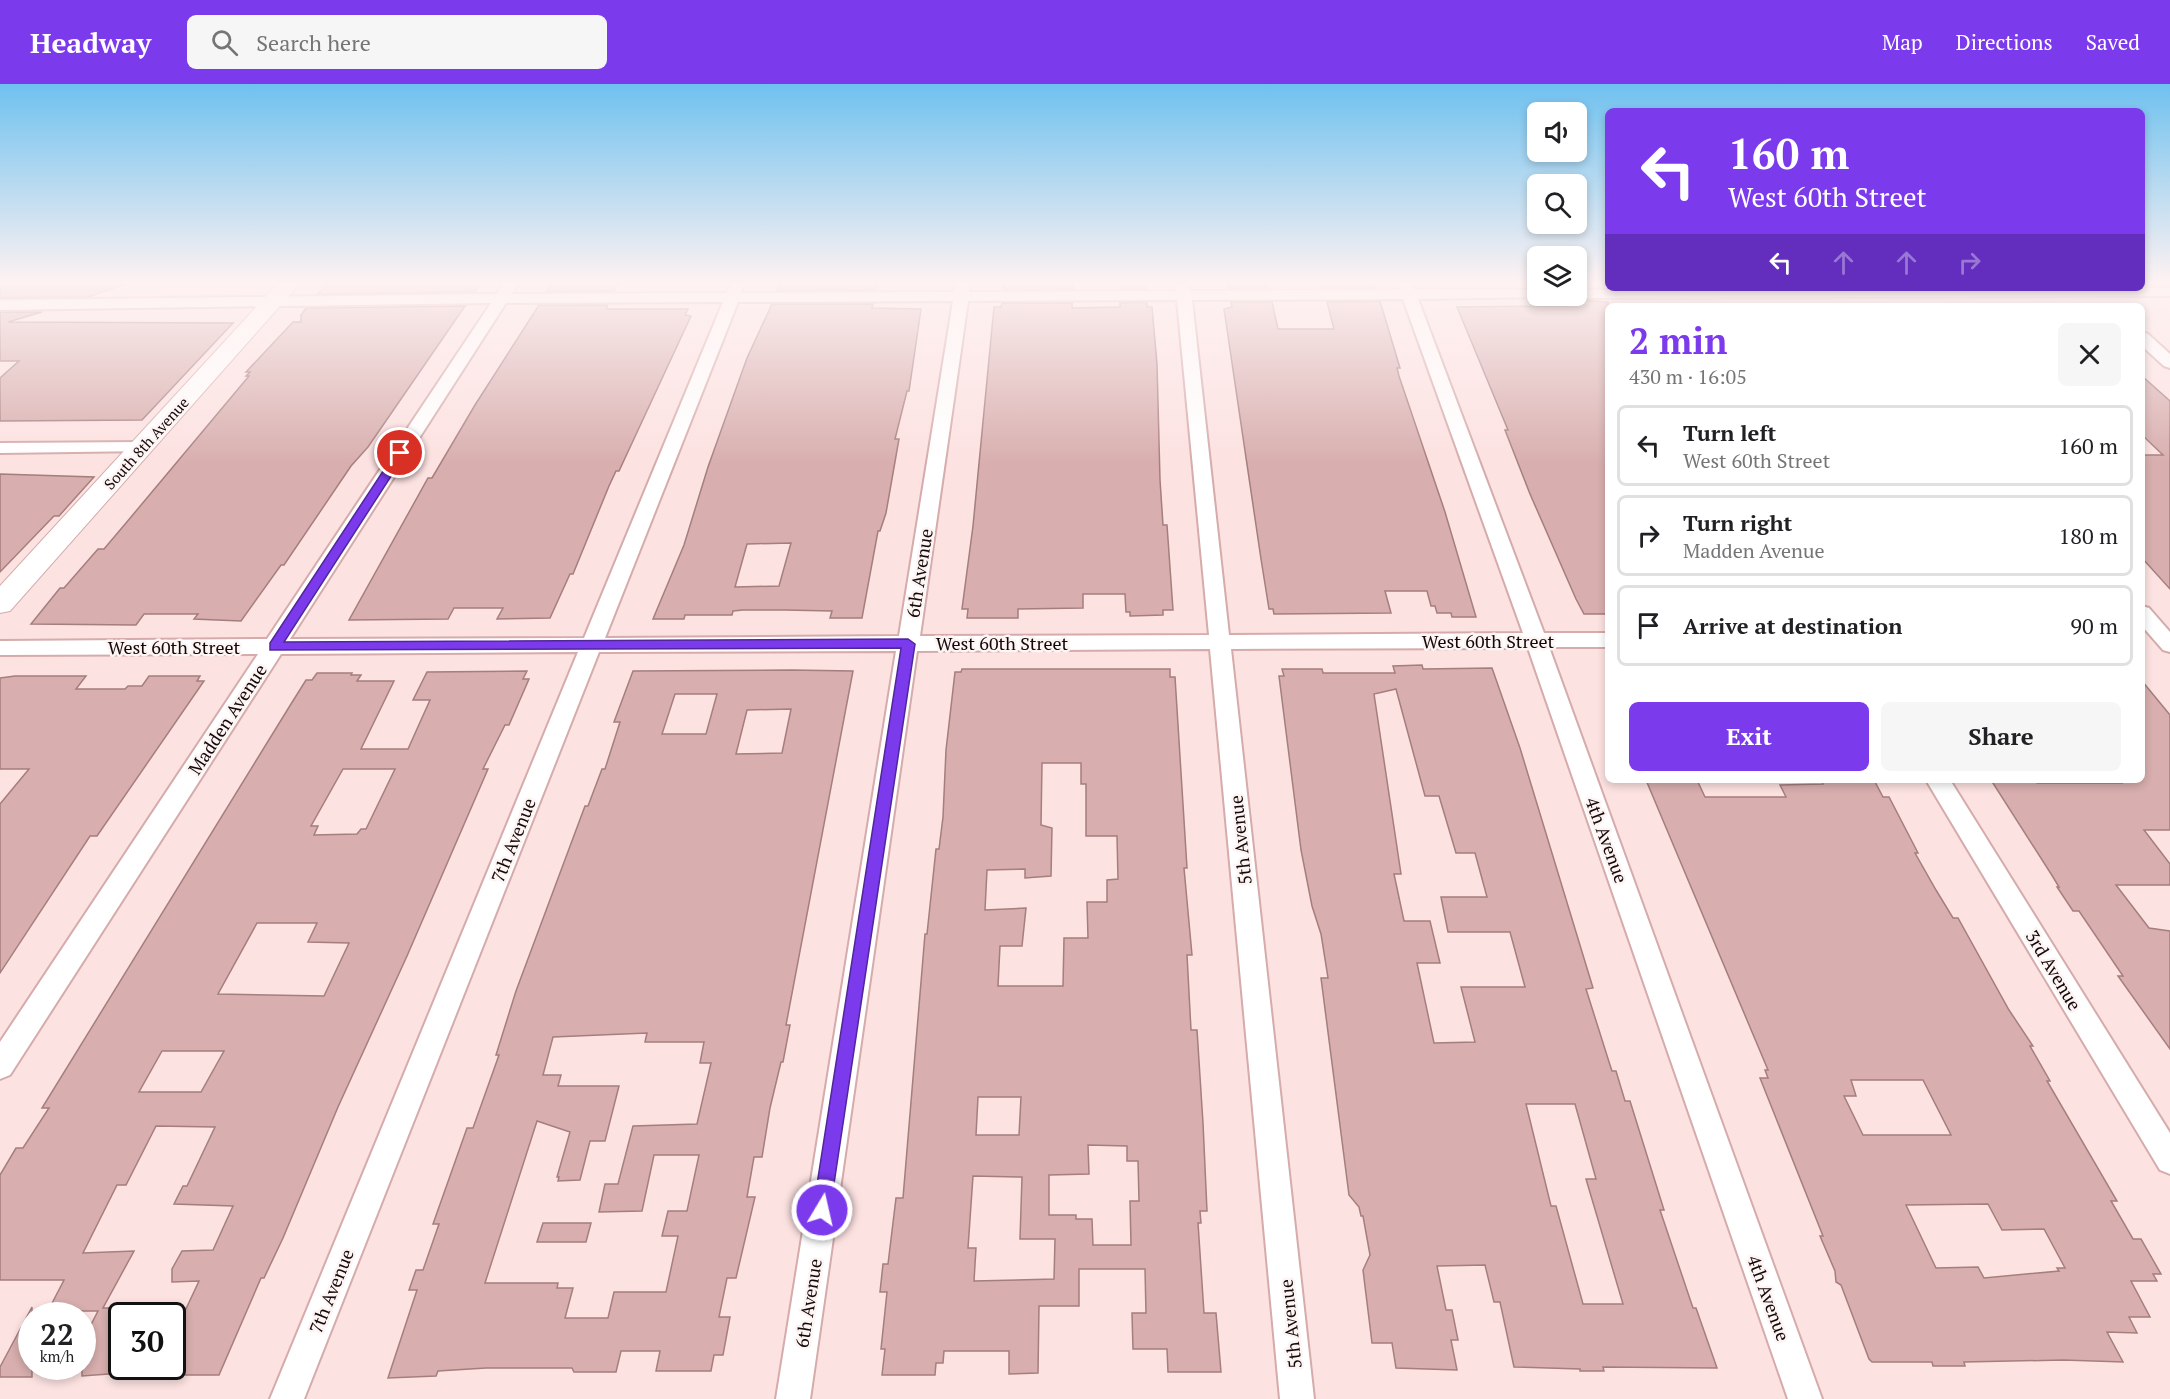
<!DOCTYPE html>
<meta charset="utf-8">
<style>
:root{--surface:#fff;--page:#f6f6f6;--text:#202124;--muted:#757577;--line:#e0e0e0;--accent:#7c3aed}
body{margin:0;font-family:"PT Serif",serif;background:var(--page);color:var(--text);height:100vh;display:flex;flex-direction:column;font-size:22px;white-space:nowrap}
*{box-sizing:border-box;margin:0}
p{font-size:20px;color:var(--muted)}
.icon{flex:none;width:33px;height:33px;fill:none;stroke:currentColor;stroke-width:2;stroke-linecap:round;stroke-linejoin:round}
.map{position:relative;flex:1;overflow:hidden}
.details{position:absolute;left:1605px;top:219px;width:540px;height:480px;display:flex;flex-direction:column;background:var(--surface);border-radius:9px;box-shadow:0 3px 9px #0003}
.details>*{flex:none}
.top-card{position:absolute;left:1605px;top:24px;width:540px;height:183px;border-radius:9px;box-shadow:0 3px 9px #0003;background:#7c3aed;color:#fff;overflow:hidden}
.controls{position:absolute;left:1527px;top:18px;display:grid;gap:12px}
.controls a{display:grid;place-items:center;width:60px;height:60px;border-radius:9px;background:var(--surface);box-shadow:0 3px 9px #0003;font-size:30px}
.speed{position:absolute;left:18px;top:1218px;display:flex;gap:12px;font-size:30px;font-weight:700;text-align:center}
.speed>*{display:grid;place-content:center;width:78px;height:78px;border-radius:50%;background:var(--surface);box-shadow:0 3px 9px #0003;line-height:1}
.speed small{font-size:15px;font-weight:400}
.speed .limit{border:3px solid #111;border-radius:9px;background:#fff;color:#111}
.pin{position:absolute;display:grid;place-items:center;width:51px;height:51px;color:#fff;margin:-26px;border:3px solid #fff;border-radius:50%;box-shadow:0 2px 6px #0007}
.me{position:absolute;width:66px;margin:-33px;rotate:9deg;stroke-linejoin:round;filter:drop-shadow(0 0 4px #0008)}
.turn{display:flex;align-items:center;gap:21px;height:126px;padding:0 24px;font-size:27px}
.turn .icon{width:78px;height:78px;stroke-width:2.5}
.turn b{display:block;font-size:42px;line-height:51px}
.lanes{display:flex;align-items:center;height:57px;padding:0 24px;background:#0003;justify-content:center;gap:30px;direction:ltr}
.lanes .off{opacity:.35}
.round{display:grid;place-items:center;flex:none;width:63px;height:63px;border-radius:9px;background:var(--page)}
.summary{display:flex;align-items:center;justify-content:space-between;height:102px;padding:0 24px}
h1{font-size:36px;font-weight:600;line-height:45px;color:var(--accent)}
.cta{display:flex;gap:12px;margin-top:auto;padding:12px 24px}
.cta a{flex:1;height:69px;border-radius:9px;background:var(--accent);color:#fff;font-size:24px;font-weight:600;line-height:69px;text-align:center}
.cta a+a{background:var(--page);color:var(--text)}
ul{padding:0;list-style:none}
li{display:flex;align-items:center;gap:18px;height:81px;margin:0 12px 9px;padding:0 12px;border:3px solid var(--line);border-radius:9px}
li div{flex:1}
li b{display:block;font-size:22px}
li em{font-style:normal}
header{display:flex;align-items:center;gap:36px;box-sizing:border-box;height:84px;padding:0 30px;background:var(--accent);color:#fff}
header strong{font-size:28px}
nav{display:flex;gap:33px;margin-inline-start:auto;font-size:21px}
.search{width:420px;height:54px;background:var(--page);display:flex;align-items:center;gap:15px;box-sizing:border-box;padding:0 21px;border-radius:9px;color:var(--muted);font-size:22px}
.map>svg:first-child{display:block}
.building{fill:#d8aeae;stroke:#a57e7e;stroke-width:1.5;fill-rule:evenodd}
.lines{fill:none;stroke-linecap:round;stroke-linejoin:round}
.street-casing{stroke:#d5abab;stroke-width:4}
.secondary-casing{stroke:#d5abab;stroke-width:2}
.street{fill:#fff;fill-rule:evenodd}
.secondary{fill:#fff;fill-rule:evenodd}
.route{fill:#7c3aed;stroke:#51269a;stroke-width:1.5}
.labels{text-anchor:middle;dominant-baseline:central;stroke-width:5;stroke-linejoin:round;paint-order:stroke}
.far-street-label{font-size:15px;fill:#140708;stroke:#fdf4f4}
.street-label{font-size:18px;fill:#140708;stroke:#fdf4f4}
</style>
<header>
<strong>Headway</strong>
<div class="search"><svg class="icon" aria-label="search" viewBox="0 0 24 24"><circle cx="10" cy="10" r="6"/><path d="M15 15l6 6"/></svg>Search here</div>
<nav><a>Map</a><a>Directions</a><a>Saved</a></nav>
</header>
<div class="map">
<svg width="2170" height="1315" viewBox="0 0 2170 1315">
<rect width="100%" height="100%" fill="#fce2e1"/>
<!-- building -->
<g class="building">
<polygon points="0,197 122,197 123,201 88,213 0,214"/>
<polygon points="329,197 482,197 475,208 318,210"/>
<polygon points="553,197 619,197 614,207 547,208"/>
<polygon points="780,197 878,197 876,206 777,207"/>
<polygon points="1004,197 1073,197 1073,205 1003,206"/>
<polygon points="1120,197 1145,197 1146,205 1120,205"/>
<polygon points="1227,197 1266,197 1268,204 1228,205"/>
<polygon points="1321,197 1374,197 1376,204 1323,204"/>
<polygon points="1576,216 1608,218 1608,530 1584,530 1576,515 1530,410 1505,346 1508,346 1457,223 1567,222 1576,221"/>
<polygon points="1380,217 1400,284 1397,284 1399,292 1445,428 1476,533 1452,533 1451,529 1437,529 1435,522 1431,522 1427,507 1385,507 1391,529 1274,530 1273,525 1269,525 1261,475 1224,225 1232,223 1231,218 1272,218 1278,245 1334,245 1327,218"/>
<polygon points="1147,218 1147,223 1152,223 1157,280 1160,396 1163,441 1167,441 1173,526 1163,526 1163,531 1130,532 1130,528 1126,528 1125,510 1083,510 1083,524 1018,525 1018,534 967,534 968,525 962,525 973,442 994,223 1001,223 1002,219 1072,219 1072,224 1120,223 1120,219"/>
<path d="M 772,220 L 873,220 L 872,224 L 921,225 L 909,307 L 907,307 L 895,355 L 899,355 L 886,429 L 880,447 L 878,447 L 862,534 L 830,534 L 832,527 L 785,526 L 743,526 L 733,527 L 732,531 L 685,531 L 684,535 L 653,535 L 684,461 L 708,383 L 747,274 ZM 791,459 L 779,502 L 735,503 L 747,460 Z"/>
<polygon points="539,221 607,221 607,225 688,225 685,231 691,232 619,387 616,387 609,402 573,490 570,490 550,534 497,535 503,524 454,524 448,535 349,536 428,394 432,394 475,321"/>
<polygon points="465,222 368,363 351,382 284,481 281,481 241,537 194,535 198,530 144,530 136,541 31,540 60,504 64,504 98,465 104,465 126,439 249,292 246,292 250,288 246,288 293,238 301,238 301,231 306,224"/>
<polygon points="0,228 42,228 8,238 233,239 142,336 0,337 0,294 19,277 0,277"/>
<polygon points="2142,292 2170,317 2170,505 2142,474 2142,371 2163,371 2142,351"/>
<polygon points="0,390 94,393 59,432 54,432 0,488"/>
<path d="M 1422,581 L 1423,585 L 1492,584 L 1520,664 L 1593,904 L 1586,905 L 1610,981 L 1612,987 L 1616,987 L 1625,1017 L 1630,1017 L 1664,1126 L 1660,1126 L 1693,1224 L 1696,1224 L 1717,1284 L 1603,1283 L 1604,1287 L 1580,1287 L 1580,1285 L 1514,1283 L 1500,1218 L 1494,1218 L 1485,1181 L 1437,1182 L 1446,1226 L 1452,1226 L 1458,1256 L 1451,1256 L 1457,1286 L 1396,1284 L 1392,1259 L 1372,1259 L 1363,1186 L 1370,1171 L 1363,1132 L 1361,1132 L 1359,1123 L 1349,1111 L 1321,894 L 1328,894 L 1321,850 L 1312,822 L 1301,766 L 1279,592 L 1284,592 L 1282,585 L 1322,585 L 1323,589 L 1395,589 L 1393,582 ZM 1396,605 L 1425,712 L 1439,712 L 1456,769 L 1475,769 L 1487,813 L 1441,813 L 1448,848 L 1510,848 L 1525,903 L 1461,903 L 1475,958 L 1434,959 L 1417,879 L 1440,879 L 1430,837 L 1404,837 L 1394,790 L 1401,790 L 1374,610 ZM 1526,1020 L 1575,1020 L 1596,1095 L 1586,1095 L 1623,1220 L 1583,1220 L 1556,1122 L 1551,1122 Z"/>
<path d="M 962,585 L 1170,585 L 1170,593 L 1175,593 L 1187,784 L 1184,784 L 1192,871 L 1187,871 L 1191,946 L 1197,946 L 1203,1039 L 1207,1127 L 1200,1127 L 1201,1139 L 1198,1139 L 1204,1229 L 1216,1229 L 1221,1288 L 1168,1288 L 1167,1265 L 1133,1265 L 1132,1229 L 1146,1229 L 1145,1185 L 1079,1185 L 1079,1222 L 1039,1222 L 1038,1289 L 1009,1290 L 1009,1267 L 944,1267 L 943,1279 L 936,1279 L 935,1291 L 882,1291 L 885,1265 L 881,1265 L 887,1208 L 880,1208 L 883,1180 L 888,1180 L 896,1114 L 903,1114 L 925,850 L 927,850 L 936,765 L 939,765 L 943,733 L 946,666 L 955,588 L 961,588 ZM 1042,679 L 1081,679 L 1081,700 L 1086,700 L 1086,752 L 1117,752 L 1118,795 L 1107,796 L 1107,818 L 1087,818 L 1088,854 L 1064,854 L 1063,902 L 998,902 L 1000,862 L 1022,862 L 1026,824 L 985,826 L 987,786 L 1025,785 L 1025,794 L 1051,792 L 1052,744 L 1041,741 ZM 978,1013 L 1021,1013 L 1019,1051 L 976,1051 ZM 1088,1061 L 1127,1062 L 1127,1077 L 1138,1077 L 1139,1117 L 1130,1117 L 1131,1161 L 1093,1161 L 1092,1135 L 1076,1135 L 1076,1131 L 1049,1131 L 1049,1091 L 1089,1090 ZM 973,1092 L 1022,1093 L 1020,1155 L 1055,1155 L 1054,1195 L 974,1197 L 976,1164 L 968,1164 Z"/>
<path d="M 791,586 L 853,587 L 786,941 L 790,941 L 783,978 L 781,978 L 770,1024 L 762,1073 L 754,1073 L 747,1113 L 755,1113 L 736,1194 L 727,1194 L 719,1233 L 730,1233 L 723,1271 L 714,1271 L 711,1287 L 656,1287 L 660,1267 L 621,1267 L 616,1288 L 574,1288 L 572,1284 L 486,1284 L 438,1287 L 436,1292 L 388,1294 L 417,1206 L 409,1206 L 416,1186 L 423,1186 L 439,1140 L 433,1140 L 467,1044 L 473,1044 L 499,971 L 496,971 L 516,907 L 585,722 L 588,722 L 602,685 L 605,685 L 620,638 L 614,638 L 633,587 ZM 675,610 L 717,610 L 706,650 L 662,650 ZM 791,625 L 782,669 L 736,670 L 747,626 ZM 647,949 L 645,958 L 704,958 L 700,979 L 711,979 L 697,1040 L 633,1042 L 618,1100 L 605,1100 L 599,1128 L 642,1127 L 654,1071 L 699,1071 L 687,1127 L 668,1127 L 662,1152 L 678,1152 L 666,1208 L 614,1208 L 608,1234 L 565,1234 L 573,1204 L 557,1204 L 558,1199 L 485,1199 L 537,1037 L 570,1048 L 557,1093 L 559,1093 L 558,1097 L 580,1096 L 590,1057 L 605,1057 L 619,1002 L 558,1002 L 561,991 L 543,991 L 553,953 Z"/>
<path d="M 527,587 L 523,595 L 529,595 L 509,641 L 505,641 L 483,685 L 488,685 L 407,872 L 338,1023 L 283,1154 L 264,1194 L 261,1194 L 219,1291 L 172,1291 L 172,1244 L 177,1244 L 199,1197 L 172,1198 L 172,1185 L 182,1167 L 213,1166 L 233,1122 L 174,1120 L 183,1102 L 187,1102 L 215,1043 L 156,1042 L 126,1101 L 117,1101 L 83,1169 L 134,1167 L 103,1224 L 122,1224 L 122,1289 L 82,1292 L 82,1258 L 98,1227 L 48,1227 L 64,1196 L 0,1196 L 0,1091 L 16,1064 L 23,1064 L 49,1024 L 42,1024 L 291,620 L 306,596 L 312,596 L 317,589 L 352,589 L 351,591 L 361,591 L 357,597 L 394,597 L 361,665 L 408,665 L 430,616 L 413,616 L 427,588 ZM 343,685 L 395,685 L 366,745 L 361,745 L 357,750 L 314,751 L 318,742 L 311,742 ZM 257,839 L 317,839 L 308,858 L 349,859 L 324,912 L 218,910 ZM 162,967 L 224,967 L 201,1008 L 139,1008 Z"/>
<polygon points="15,592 86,592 76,605 125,605 128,602 142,602 149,592 200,592 197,597 204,597 97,752 90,752 0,889 0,720 29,685 0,685 0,594"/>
<polygon points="2142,597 2170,631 2170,746 2144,746 2170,780 2170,801 2116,801 2149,844 2170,847 2170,965 2118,892 2123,892 2079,827 2073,827 2057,803 2059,803 2053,793 1991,696 2036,696 2037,699 2122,699 2120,696 2142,696"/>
<path d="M 1646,696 L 1697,696 L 1705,713 L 1786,713 L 1780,701 L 1823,700 L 1821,696 L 1874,696 L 1883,713 L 1889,713 L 1918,769 L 1915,769 L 1936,806 L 1953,834 L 1958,834 L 2009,926 L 2033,962 L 2030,962 L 2050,997 L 2047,997 L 2117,1117 L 2111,1117 L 2133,1155 L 2141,1155 L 2161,1190 L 2153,1190 L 2157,1197 L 2131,1197 L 2150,1233 L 2129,1233 L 2137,1249 L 2107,1248 L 2123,1278 L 2063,1276 L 1964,1278 L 1965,1282 L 1933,1282 L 1932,1278 L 1872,1278 L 1869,1275 L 1841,1201 L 1836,1198 L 1835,1187 L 1820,1152 L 1823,1152 L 1760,994 L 1768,994 L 1765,986 L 1768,986 ZM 1851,996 L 1923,996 L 1951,1051 L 1863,1051 L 1844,1012 L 1856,1012 ZM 1988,1120 L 2002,1146 L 2044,1145 L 2065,1184 L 2057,1184 L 2059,1187 L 1984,1194 L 1978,1183 L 1936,1184 L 1906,1121 Z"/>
<polygon points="543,1139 591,1139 586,1158 537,1158"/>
<polygon points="32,1223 32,1293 0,1293 0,1283"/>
</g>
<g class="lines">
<!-- street casing -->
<g class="street-casing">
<g id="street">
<path d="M 505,197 L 520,197 L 512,210 L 726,209 L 734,197 L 742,198 L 744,201 L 741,209 L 954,208 L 957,197 L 969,197 L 969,208 L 1176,207 L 1177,197 L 1189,197 L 1191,207 L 1400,206 L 1399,197 L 1411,197 L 1415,206 L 1538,206 L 1538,212 L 1543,213 L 1418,215 L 1544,549 L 1608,549 L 1608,563 L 1549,563 L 1822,1315 L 1788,1315 L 1528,564 L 1231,565 L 1314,1315 L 1280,1315 L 1210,565 L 917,567 L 810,1315 L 776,1315 L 896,567 L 599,568 L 304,1315 L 270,1315 L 578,568 L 281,570 L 10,991 L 0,995 L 0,958 L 258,570 L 0,571 L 0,557 L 267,555 L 491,219 L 0,226 L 0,216 L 497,210 ZM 1403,215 L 1523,549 L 1229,551 L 1192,216 ZM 1177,216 L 1209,551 L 920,552 L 968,217 ZM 953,217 L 899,552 L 605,554 L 738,218 ZM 723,218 L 584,554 L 290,555 L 506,219 Z"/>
<polygon points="2170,204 2170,212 1576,214 1570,212 1576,212 1576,206"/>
<polygon points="2142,248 2148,250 2170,270 2170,284 2164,282 2142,262"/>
<polygon points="143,358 152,363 149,367 0,369 0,359"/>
<polygon points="2142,522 2149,524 2170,548 2170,568 2163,566 2142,542"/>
<polygon points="1926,696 1950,696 2170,1049 2170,1090 2160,1086"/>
</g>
</g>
<!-- secondary casing -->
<g class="secondary-casing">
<polygon id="secondary" points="280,197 302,197 10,527 0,529 0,502"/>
</g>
<!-- street -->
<use href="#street" class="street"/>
<!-- secondary -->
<use href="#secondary" class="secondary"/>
</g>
<!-- sky -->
<linearGradient id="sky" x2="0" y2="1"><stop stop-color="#6fc1ef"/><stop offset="0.52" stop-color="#fef2f2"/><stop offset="1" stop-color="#fef2f2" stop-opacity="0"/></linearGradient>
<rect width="2170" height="381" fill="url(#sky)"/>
<!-- route -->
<polygon class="route" points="400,366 406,369 284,558 908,555 915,560 829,1133 822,1135 815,1133 813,1126 901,564 270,566 270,559 395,369"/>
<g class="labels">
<!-- far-street labels -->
<g class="far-street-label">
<text transform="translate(146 359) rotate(-48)">South 8th Avenue</text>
</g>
<!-- street labels -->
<g class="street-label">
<text transform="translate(919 489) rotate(-81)">6th Avenue</text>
<text x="1488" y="557">West 60th Street</text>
<text x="1002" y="559">West 60th Street</text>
<text x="174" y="563">West 60th Street</text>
<text transform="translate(227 635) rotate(-57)">Madden Avenue</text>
<text transform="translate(513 756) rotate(-68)">7th Avenue</text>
<text transform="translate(1240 756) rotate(-96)">5th Avenue</text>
<text transform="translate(1607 756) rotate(70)">4th Avenue</text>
<text transform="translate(2054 886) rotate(59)">3rd Avenue</text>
<text transform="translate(331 1207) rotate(-68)">7th Avenue</text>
<text transform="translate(1769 1214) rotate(70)">4th Avenue</text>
<text transform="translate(808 1219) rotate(-81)">6th Avenue</text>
<text transform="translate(1290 1240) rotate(-96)">5th Avenue</text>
</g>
</g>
</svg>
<div class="controls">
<a><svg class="icon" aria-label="sound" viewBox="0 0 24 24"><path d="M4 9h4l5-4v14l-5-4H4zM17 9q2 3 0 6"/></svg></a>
<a><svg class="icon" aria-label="search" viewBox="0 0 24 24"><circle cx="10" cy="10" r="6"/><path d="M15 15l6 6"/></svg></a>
<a><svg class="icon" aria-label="layers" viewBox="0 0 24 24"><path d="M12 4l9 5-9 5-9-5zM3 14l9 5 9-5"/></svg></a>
</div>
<div class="speed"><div>22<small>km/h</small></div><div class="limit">30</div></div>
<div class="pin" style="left:400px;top:369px;background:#d93025"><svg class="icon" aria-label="arrive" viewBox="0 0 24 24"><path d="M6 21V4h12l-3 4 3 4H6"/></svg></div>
<svg class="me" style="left:822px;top:1126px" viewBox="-20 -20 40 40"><circle r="17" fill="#7c3aed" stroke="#fff" stroke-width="3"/><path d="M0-11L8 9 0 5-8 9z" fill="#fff"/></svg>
<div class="top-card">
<div class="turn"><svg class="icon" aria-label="left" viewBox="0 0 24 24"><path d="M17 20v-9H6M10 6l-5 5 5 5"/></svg><div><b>160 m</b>West 60th Street</div></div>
<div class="lanes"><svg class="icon" aria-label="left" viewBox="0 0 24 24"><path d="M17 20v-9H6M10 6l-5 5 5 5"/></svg><svg class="icon off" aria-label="ahead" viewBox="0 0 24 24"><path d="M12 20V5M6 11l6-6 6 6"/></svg><svg class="icon off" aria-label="ahead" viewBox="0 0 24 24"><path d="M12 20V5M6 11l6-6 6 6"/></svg><svg class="icon off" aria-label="right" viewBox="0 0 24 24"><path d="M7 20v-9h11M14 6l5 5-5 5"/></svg></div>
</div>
<section class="details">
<div class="summary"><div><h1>2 min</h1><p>430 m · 16:05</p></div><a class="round"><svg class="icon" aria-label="close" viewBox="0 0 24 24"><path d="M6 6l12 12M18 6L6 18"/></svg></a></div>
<ul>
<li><svg class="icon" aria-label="left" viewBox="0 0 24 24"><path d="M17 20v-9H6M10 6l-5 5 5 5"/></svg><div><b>Turn left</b><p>West 60th Street</p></div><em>160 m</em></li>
<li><svg class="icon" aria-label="right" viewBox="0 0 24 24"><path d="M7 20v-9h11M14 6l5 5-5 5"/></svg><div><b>Turn right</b><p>Madden Avenue</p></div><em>180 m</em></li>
<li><svg class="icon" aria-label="arrive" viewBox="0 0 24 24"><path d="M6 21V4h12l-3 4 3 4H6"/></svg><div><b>Arrive at destination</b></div><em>90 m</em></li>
</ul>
<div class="cta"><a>Exit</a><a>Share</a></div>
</section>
</div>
